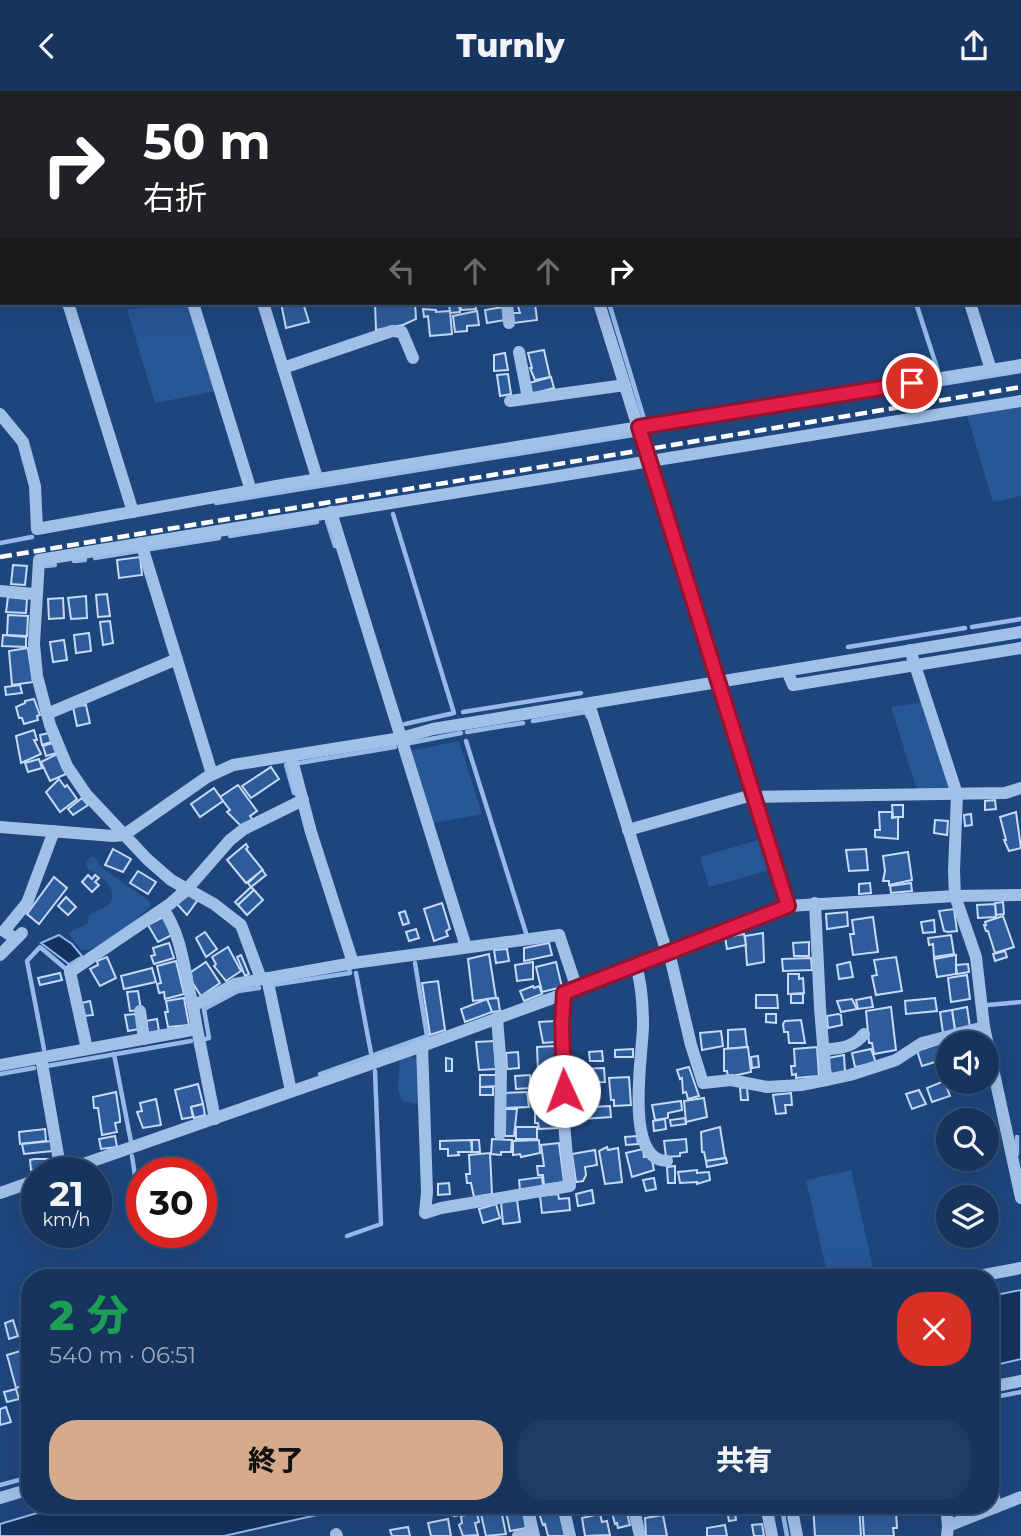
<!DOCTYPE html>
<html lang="ja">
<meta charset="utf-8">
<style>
:root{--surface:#16345e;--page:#1f3c64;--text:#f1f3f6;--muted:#9eaabc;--line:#354f73;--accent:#d6ab8b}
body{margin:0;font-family:Montserrat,"Noto Sans JP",sans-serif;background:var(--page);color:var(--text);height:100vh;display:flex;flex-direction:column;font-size:26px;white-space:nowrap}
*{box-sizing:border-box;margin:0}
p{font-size:23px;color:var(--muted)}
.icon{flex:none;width:38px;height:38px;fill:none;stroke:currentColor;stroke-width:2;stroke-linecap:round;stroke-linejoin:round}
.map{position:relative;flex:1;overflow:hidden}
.details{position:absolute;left:21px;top:1178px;width:978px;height:245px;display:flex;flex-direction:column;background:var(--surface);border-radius:28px;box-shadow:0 7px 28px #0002,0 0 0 2px var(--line)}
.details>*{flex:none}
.banner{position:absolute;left:0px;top:0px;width:1022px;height:214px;box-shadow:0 7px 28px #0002,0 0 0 2px var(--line);background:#202124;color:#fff;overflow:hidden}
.buttons{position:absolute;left:936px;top:940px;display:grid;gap:14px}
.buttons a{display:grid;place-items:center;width:63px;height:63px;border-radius:50%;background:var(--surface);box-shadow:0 7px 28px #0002,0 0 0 2px var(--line);font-size:35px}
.speed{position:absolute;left:21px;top:1066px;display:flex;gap:14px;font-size:35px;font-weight:700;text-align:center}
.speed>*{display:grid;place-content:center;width:91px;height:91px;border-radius:50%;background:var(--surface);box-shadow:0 7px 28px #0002,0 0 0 2px var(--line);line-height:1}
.speed small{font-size:18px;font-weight:400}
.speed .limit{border:10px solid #d22;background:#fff;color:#111}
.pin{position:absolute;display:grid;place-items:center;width:60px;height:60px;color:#fff;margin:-30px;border:4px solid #fff;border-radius:50%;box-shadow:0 2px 7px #0007}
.me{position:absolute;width:77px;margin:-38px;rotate:358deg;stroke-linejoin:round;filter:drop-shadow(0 0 5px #0008)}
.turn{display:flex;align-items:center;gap:24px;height:147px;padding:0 28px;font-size:32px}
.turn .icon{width:91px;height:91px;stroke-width:2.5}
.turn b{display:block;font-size:49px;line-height:60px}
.lanes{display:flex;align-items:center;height:66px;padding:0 28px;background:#0003;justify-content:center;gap:35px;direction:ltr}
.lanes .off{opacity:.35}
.round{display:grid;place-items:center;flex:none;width:74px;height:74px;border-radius:28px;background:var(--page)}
.headline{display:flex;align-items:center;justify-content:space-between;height:119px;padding:0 28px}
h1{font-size:42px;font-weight:800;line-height:52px;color:#1e9e55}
.action{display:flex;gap:14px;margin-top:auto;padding:14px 28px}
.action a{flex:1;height:80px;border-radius:28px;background:var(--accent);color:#111;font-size:28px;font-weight:800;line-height:80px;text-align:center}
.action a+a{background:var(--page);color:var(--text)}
header{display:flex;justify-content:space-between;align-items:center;height:91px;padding:0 28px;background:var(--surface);font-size:32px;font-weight:800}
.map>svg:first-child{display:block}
.green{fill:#285796}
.water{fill:#14325d;stroke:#94bae9;stroke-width:2}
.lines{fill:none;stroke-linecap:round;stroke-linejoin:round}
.stream{stroke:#94bae9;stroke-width:4.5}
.building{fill:#2e5c9b;stroke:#c5daf6;stroke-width:2}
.minor{stroke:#a1c0e8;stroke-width:12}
.rail{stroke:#fff;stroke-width:4.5;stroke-dasharray:12 5;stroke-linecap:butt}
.route-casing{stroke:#92132f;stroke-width:18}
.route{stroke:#e11d48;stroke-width:12}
</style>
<header><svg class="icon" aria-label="back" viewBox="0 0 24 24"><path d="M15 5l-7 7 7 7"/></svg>Turnly<svg class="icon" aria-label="share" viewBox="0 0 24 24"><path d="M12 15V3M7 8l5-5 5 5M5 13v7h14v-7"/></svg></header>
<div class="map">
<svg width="1021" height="1445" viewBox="0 0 1021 1445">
<rect width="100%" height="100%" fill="#1e467d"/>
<!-- green -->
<g class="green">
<polygon points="171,212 190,212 217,300 155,312 127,219"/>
<polygon points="1018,316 1021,317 1021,405 993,411 967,324"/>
<polygon points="924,611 951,694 948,698 917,699 891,616"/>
<polygon points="459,650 482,723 433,732 410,660"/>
<polygon points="761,748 770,779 709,796 700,766"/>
<path d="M 90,766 L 95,766 L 102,777 L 149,810 L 151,815 C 137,827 99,863 81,859 L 68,842 L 87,833 L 89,824 C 95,819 104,819 109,813 C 121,801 100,782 89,779 L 86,773 Z"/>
<polygon points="410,965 418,968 418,1013 402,1010 398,998 400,969"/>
<polygon points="851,1079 875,1186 828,1186 806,1089"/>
</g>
<!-- water -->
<g class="water">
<polygon points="59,844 72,853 82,865 69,873 41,852"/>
<polygon points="1021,1199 1021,1268 991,1275 991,1205"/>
<polygon points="64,1414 361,1414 224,1445 0,1445 0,1433"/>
</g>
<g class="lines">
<!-- stream -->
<g class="stream">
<polyline points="543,0 543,2"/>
<polyline points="479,2 484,0"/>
<polyline points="0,104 2,103"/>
<polyline points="1020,195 1021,197"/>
<polyline points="609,212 644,328"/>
<polyline points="916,212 938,280"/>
<polyline points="646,341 1021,280"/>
<polyline points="216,412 633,344"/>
<polyline points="393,423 454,622 405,633"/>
<polyline points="327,430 335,455"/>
<polyline points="230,445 317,431"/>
<polyline points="0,452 32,446"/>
<polyline points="150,458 219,447"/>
<polyline points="95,467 138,460"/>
<polyline points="74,470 85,469"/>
<polyline points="45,475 55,474"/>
<polyline points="972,536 1021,528"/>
<polyline points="848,556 965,537"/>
<polyline points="463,621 581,602"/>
<polyline points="533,630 586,621 588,626"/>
<polyline points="467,641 523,632"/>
<polyline points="466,650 526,842"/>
<polyline points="410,652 461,642"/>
<polyline points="299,672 395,656"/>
<polyline points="288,674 286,674 294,702"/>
<polyline points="356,882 371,962"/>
<polyline points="272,894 350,882 349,878"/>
<polyline points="988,914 1021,911"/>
<polyline points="205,948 209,947 204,918 238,900 259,897"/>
<polyline points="44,958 27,870 40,856 66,878 69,875"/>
<polyline points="114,963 131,1051"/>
<polyline points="47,975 191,950"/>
<polyline points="0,983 34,977"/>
<polyline points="320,983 427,945 415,872"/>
<polyline points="1017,1046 1017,1063"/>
<polyline points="132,1065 136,1091 132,1099"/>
<polyline points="347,1145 381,1133 375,980"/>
<polyline points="356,1179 357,1186"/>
<polyline points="990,1307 1021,1301"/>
<polyline points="0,1394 30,1386"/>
<polyline points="783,1423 787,1445"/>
<polyline points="454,1424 500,1414"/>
</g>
</g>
<!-- building -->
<g class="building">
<polygon points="281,212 303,212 309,231 286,237"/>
<polygon points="375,212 415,212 416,228 403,234 376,239"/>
<polygon points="449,212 459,212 460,221 450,222"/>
<polygon points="460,212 475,212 476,218 461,219"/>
<polygon points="517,212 535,212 537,229 514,232 513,222 520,222"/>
<polygon points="503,216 505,229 487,232 485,219"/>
<polygon points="423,218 436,219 436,221 450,220 452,243 430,245 428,225 424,226"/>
<polygon points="477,220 479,234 467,235 467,240 455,241 453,225"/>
<polygon points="544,259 550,286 535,289 530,277 532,277 528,262"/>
<polygon points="505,262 508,279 494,280 494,264"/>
<polygon points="508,283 511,303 500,305 497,284"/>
<polygon points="551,286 554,297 532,303 529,292"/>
<polygon points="140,466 142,484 119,487 117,469"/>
<polygon points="13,474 27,475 25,494 11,493"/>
<polygon points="107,503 110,525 98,526 96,504"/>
<polygon points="86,505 87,527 71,528 68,507"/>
<polygon points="8,506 27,508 26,522 6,521"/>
<polygon points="63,507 64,527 49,528 48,508"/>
<polygon points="8,524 28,525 27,545 7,544"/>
<polygon points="110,530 113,552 103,554 100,531"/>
<polygon points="89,542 91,560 76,562 74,544"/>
<polygon points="3,544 26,546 26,556 2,555"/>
<polygon points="64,549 67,569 53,571 50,551"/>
<polygon points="28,557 33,591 12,594 9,560"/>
<polygon points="20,594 22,602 6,604 5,596"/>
<polygon points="34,608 40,624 37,625 38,629 24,633 22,627 19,627 16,616 25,612 25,610"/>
<polygon points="86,614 90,632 77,635 73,616"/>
<polygon points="34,639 37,649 34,649 41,663 21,672 16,645"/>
<polygon points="49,642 51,651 42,654 40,644"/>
<polygon points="53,652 56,662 46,665 43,655"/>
<polygon points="57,663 66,683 50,690 41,671"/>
<polygon points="39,668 42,677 28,681 25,672"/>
<polygon points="271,676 279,688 251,707 242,695"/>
<polygon points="59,688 65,696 67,694 77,708 60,721 46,701"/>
<polygon points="238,694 257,720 250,725 253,729 242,736 227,721 230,719 220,706"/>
<polygon points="214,697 223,710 200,726 191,713"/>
<polygon points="82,707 88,714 73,724 68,718"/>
<polygon points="995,709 996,718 985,719 985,710"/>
<polygon points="892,714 903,714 903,726 893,726"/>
<polygon points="879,721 892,721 892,727 898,726 898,748 875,746 875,739 880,739"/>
<polygon points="1016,721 1021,757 1009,760 1004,749 1006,749 1000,726"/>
<polygon points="971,723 972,734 965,735 964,724"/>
<polygon points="935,729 948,730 947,744 934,742"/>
<polygon points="246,753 248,756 246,758 263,779 246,792 227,769"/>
<polygon points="113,758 131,768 123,781 105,774"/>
<polygon points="866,758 868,779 849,780 846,759"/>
<polygon points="908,761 912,789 889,794 889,790 883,790 885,780 883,765"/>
<polygon points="262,779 266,784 251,796 248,792"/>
<polygon points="138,780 156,791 148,803 130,792"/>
<polygon points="88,784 92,788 95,784 99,787 95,791 99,794 92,801 82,791"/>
<polygon points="54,786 67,797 39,833 27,823"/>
<polygon points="870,792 871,802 859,803 859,793"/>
<polygon points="911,792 912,800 891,802 890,795"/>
<polygon points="251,796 254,799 238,814 235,811"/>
<polygon points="254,799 263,809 247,824 238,814"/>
<polygon points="191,802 197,810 187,824 177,813"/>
<polygon points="66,806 76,816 68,824 58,815"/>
<polygon points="1003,811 1004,823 996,824 995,812"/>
<polygon points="442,812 450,838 446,840 448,845 434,850 424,818"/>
<polygon points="995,813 996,826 978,827 977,814"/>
<polygon points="954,818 957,840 948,841 944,840 939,820"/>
<polygon points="405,820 409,832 403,834 399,822"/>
<polygon points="847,821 848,835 827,838 826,823"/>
<polygon points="1003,825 1014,856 995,862 988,840 986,840 984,834 986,834 985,831"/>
<polygon points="163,826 172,844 158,851 148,834"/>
<polygon points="873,826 878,861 853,864 850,843 854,843 852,829"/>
<polygon points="934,829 935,841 923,842 921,831"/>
<polygon points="416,838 419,847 409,850 406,841"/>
<polygon points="205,841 217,858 206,866 196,847"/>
<polygon points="763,842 764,871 747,874 745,845"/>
<polygon points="744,843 746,854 727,858 725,846"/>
<polygon points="951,844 954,863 934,866 933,853 929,854 928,847"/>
<polygon points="809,851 809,865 794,865 793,852"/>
<polygon points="169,852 174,867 154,873 151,865 155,864 153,857"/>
<polygon points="549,852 552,864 524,870 524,857"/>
<polygon points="228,856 241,880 226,890 214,875 216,873 212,866"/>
<polygon points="507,858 509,870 496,872 494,859"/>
<polygon points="1005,860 1007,866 995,870 993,863"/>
<polygon points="489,863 496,907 473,910 468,868"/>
<polygon points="241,864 249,883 245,885 237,866"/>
<polygon points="956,864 956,883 937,886 934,868"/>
<polygon points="107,866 116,887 100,895 90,878 98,874 97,870"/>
<polygon points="896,866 902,900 876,904 872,885 877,884 874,869"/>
<polygon points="811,867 812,879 783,880 782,868"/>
<polygon points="176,870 184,903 165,908 164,901 159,902 157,893 161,892 157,875"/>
<polygon points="206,871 220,892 201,905 192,891 191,881"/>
<polygon points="533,871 533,888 517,890 515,874"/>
<polygon points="556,871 562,896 542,901 536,876"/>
<polygon points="850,871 853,886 839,888 837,874"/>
<polygon points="968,873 969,881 957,883 956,874"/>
<polygon points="152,877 156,891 124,898 121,885"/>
<polygon points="60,882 62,889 40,894 38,887"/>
<polygon points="788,883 799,883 799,888 803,887 804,902 788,903"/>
<polygon points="967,884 970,908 951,911 948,887"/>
<polygon points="438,890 445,939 430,944 422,892"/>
<polygon points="533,895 534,897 539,895 542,903 524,910 520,900"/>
<polygon points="138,900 141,919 130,920 127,901"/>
<rect x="791" y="903" width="12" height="9"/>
<polygon points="756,904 777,904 778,917 756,917"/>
<polygon points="871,906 873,916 858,918 856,909"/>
<polygon points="184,907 189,934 168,936 165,921 168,921 166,910"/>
<polygon points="498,907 500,920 492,921 487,908"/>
<polygon points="935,907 937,920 906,923 905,910"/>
<polygon points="487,908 492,921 465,931 461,918"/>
<polygon points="852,908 857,918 841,921 837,910"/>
<polygon points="90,910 93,924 85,925 82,912"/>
<polygon points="891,916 896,959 874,963 872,952 869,952 866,920"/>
<polygon points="967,916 970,936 955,938 952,919"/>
<polygon points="952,919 955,940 943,942 940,921"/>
<polygon points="136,923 139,938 128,940 125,924"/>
<polygon points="766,923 776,923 776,932 766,931"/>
<polygon points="838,923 841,924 842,934 828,937 827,925"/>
<polygon points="157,928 159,940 148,942 146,930"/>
<polygon points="801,929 805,952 789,952 788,941 784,941 783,933 785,930"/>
<polygon points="554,930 555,951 543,952 539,931"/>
<polygon points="745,938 747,956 728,958 728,939"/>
<polygon points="721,940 723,955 702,959 700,942"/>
<polygon points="494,950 496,978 479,979 476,951"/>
<polygon points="944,951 948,967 922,975 917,960"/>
<polygon points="555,955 557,979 538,980 537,956"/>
<polygon points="748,956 751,981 728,986 727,980 724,980 724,958"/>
<polygon points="817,956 819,985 796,987 796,983 792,984 791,975 795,975 794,958"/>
<polygon points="633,958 633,966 615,966 615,959"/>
<polygon points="871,958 876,972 855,976 852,962"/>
<polygon points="602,960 603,970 590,970 589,961"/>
<polygon points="518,961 519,977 507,978 506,962"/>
<polygon points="844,964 845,981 831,984 828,967"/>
<polygon points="758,965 759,976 752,977 751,966"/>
<polygon points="446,967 452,968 452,980 446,980"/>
<polygon points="689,976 699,1005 688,1008 686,1001 683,1002 682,987 680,988 677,979"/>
<polygon points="604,977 605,991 578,992 577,978"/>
<polygon points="480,984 498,984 498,995 480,996"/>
<polygon points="530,984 531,997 516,998 515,985"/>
<polygon points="539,985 549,985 549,996 539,997"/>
<polygon points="629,986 631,1014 614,1015 614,1009 611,1009 609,987"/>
<polygon points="944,990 950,1005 932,1011 927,997"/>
<polygon points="198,993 203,1013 191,1016 193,1026 182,1028 175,999"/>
<rect x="480" y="996" width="13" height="8"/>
<polygon points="747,996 748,1009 741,1009 740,997"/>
<polygon points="919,999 926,1013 912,1018 906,1003"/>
<polygon points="116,1001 120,1027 120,1031 115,1032 117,1041 102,1044 98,1017 94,1017 93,1006"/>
<polygon points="527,1001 529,1016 505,1017 504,1002"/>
<polygon points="557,1002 559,1037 539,1038 538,1032 535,1032 535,1022 538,1022 537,1003"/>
<polygon points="791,1002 792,1014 785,1014 786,1022 776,1023 773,1004"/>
<polygon points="704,1007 707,1026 686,1031 684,1010"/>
<polygon points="156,1008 161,1034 143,1037 137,1021 142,1020 140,1012"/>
<polygon points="681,1010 682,1019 668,1022 668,1027 655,1029 652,1014"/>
<polygon points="203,1013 205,1024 194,1027 191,1016"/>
<polygon points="581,1015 582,1031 569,1032 568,1016"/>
<polygon points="610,1015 611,1026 583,1028 582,1020 591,1020 591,1016"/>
<polygon points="505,1018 517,1018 514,1045 505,1045"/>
<polygon points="685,1027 686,1033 671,1035 670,1029"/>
<polygon points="665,1028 666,1038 654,1040 653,1030"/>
<rect x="516" y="1036" width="21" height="12"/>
<polygon points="720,1036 725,1067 706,1070 704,1061 702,1061 701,1041"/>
<polygon points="45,1038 46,1050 20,1053 19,1041"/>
<polygon points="115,1045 117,1056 101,1058 99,1048"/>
<polygon points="637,1045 638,1053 626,1054 625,1046"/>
<polygon points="492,1048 512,1049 511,1061 501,1061 501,1064 491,1063"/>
<polygon points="686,1048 687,1061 680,1062 680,1065 666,1066 664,1050"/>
<polygon points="471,1049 472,1061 458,1061 459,1064 448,1065 448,1058 440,1058 440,1050"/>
<polygon points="472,1049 479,1049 480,1061 472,1061"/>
<polygon points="539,1049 540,1062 521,1066 520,1063 513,1064 513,1050"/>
<polygon points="51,1050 52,1060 24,1063 22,1053"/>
<polygon points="559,1052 564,1091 544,1094 543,1084 538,1084 537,1075 544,1075 541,1054"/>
<polygon points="607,1056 608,1059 618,1057 622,1091 605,1093 599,1060"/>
<polygon points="643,1058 644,1066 649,1065 652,1069 654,1079 632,1086 626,1062"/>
<polygon points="595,1059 597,1074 585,1076 586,1084 583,1090 576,1091 572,1063"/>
<polygon points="490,1062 492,1103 474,1106 471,1092 467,1092 466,1083 470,1083 469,1064"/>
<polygon points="726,1067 727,1072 707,1076 706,1070"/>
<polygon points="34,1068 51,1068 52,1077 31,1079 30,1069"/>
<polygon points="675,1075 675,1092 668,1092 667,1076"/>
<polygon points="697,1079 697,1082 709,1081 710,1089 697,1093 697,1091 680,1092 678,1081"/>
<polygon points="542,1086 543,1096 520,1099 519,1089"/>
<polygon points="654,1087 656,1098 646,1100 643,1089"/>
<polygon points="449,1092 450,1103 438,1104 438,1093"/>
<polygon points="592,1099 594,1112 578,1115 576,1103"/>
<polygon points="558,1103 559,1108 569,1107 570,1119 542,1122 540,1105"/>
<polygon points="517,1109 520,1131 503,1133 501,1111"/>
<polygon points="496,1113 500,1127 483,1132 479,1118"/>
<polygon points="13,1229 18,1245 9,1248 5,1232"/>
<polygon points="30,1257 30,1299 25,1301 23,1295 16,1297 7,1264"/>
<polygon points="16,1298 19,1308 7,1311 4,1301"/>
<polygon points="30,1302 30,1322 25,1324 19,1306"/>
<polygon points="6,1316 11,1331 0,1334 0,1318"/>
<polygon points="522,1414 526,1437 510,1440 505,1416"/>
<polygon points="536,1414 558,1414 566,1445 548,1445 545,1433 543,1434"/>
<polygon points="578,1414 603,1414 604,1418 580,1422"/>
<polygon points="610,1414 625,1414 630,1434 618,1437 617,1432 615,1433"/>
<polygon points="726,1414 734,1414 736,1429 729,1430"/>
<polygon points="813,1414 859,1414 861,1445 815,1445"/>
<polygon points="862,1414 892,1414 893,1422 896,1422 897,1437 893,1437 894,1445 864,1445"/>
<polygon points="895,1414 913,1414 913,1419 895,1420"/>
<polygon points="501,1419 506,1443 486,1445 481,1423"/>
<polygon points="477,1422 479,1431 475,1432 478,1444 463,1445 459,1434 462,1432 461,1425"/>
<polygon points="600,1423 602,1431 607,1430 610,1444 585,1445 582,1427"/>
<polygon points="663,1424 667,1445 646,1445 645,1427"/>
<polygon points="448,1428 451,1445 431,1445 428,1432"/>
<polygon points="762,1433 764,1445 754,1445 752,1434"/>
<polygon points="725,1434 727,1445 707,1445 707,1437"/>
<polygon points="408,1436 410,1445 392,1445 390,1439"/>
</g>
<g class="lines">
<!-- minor -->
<g class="minor">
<polyline points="183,0 184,2"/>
<polyline points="330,0 330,2"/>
<polyline points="395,0 395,2"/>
<polyline points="532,0 532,2"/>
<polyline points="762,0 763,2"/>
<polyline points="893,0 893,2"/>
<polyline points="956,0 957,2"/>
<polyline points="118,2 123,0"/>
<polyline points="497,2 503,0"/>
<polyline points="785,2 791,0"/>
<polyline points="934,2 940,0"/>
<polyline points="0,14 2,20"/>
<polyline points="1020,54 1021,54"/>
<polyline points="1020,98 1021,98"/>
<polyline points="0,204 2,203"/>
<polyline points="68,212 133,421"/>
<polyline points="193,212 251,400"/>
<polyline points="263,212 318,390"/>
<polyline points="507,212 509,232"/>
<polyline points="599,212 788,815"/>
<polyline points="970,212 991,279"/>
<polyline points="519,261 528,307"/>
<polyline points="283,277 392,240 402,241 413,267"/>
<polyline points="510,310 625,294"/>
<polyline points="0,323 23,351 35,395 37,438 282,394 1021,274"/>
<polyline points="331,421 466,856"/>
<polyline points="141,452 212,683"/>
<polyline points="0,500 35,503"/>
<polyline points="910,559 957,703 954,780 955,805 976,866 984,936 1021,1107"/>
<polyline points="787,580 793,594 1021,557"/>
<polyline points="589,613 667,862"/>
<polyline points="47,623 177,568"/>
<polyline points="291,665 311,741 353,872"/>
<polyline points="0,736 113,745 124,744 207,686 233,674 401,647 433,638 1021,541"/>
<polyline points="628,739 745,706 1005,702 1021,697"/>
<polyline points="815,812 820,917 826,989"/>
<path d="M 163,818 C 183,846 184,882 193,915"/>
<polyline points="16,848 4,840 27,812 54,740"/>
<polyline points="669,861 691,954 703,992 731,989 767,996 801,994 826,989 850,984 896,969 922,952 984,936"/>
<polyline points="0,864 22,842"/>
<path d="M 636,875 C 642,894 643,915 643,935 C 643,960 623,1070 667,1070"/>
<polyline points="267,887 291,1000"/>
<polyline points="261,888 241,834 214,813 171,789 147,768 86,703 67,675 50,634 37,585 34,553 39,469 1021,310"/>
<polyline points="140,920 144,948"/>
<polyline points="497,927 501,977 500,1043"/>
<polyline points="197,938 215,1028"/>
<path d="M 422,955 L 427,1101 L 425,1122 L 441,1117 L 570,1095 C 563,1031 558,966 564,902"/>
<polyline points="87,958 70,881 170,813 188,797 230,749 244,738 303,709"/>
<path d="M 823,959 C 840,957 853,957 864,943"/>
<polyline points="41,967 61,1081"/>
<polyline points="0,974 197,938 193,915 235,893 353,872 559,844 577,898"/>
<polyline points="58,1082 422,955 577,898 788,815 955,805 1021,804"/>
<polyline points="0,1102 37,1089"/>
<polyline points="973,1186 1021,1177"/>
<polyline points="990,1296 1021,1290"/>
<polyline points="990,1387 996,1416"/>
<polyline points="0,1407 30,1398"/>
<polyline points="527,1414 534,1445"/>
<polyline points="633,1414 640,1445"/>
<polyline points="766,1414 772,1445"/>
<polyline points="791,1414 797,1445"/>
<polyline points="946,1414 948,1435"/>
<polyline points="563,1415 570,1445"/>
<polyline points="336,1443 337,1445"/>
<polyline points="518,1445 533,1441"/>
<polyline points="947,1445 948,1435 1021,1406"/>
</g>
<!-- rail -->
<polyline class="rail" points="0,466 1021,296"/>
</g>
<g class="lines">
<!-- route casing -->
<g class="route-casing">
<polyline id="route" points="564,1000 562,932 564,902 788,815 639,336 912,292"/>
</g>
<!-- route -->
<use href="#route" class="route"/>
</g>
</svg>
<div class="buttons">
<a><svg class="icon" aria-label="sound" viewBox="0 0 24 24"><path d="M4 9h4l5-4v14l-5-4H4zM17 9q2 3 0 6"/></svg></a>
<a><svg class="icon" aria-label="search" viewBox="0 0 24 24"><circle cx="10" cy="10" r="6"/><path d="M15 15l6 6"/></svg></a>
<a><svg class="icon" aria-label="layers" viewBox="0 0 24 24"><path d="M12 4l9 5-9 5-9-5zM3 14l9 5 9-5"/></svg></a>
</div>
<div class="speed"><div>21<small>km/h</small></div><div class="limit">30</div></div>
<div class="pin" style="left:912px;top:292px;background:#d93025"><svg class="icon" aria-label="arrive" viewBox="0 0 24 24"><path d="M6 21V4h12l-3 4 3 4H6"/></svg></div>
<svg class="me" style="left:564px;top:1000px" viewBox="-20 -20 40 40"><circle r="19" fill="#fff"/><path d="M0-13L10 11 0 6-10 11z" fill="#e11d48"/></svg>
<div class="banner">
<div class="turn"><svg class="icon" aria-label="right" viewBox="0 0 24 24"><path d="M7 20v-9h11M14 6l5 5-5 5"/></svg><div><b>50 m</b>右折</div></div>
<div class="lanes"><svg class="icon off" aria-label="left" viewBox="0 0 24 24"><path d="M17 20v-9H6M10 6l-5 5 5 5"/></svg><svg class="icon off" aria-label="ahead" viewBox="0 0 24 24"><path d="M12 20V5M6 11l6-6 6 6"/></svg><svg class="icon off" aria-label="ahead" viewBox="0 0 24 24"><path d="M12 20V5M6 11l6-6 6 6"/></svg><svg class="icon" aria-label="right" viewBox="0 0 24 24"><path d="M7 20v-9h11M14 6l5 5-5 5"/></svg></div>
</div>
<section class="details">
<div class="headline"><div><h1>2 分</h1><p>540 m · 06:51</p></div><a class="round" style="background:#d93025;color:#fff"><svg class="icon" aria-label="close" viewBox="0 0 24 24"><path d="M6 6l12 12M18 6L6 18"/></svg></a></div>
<div class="action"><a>終了</a><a>共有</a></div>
</section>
</div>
